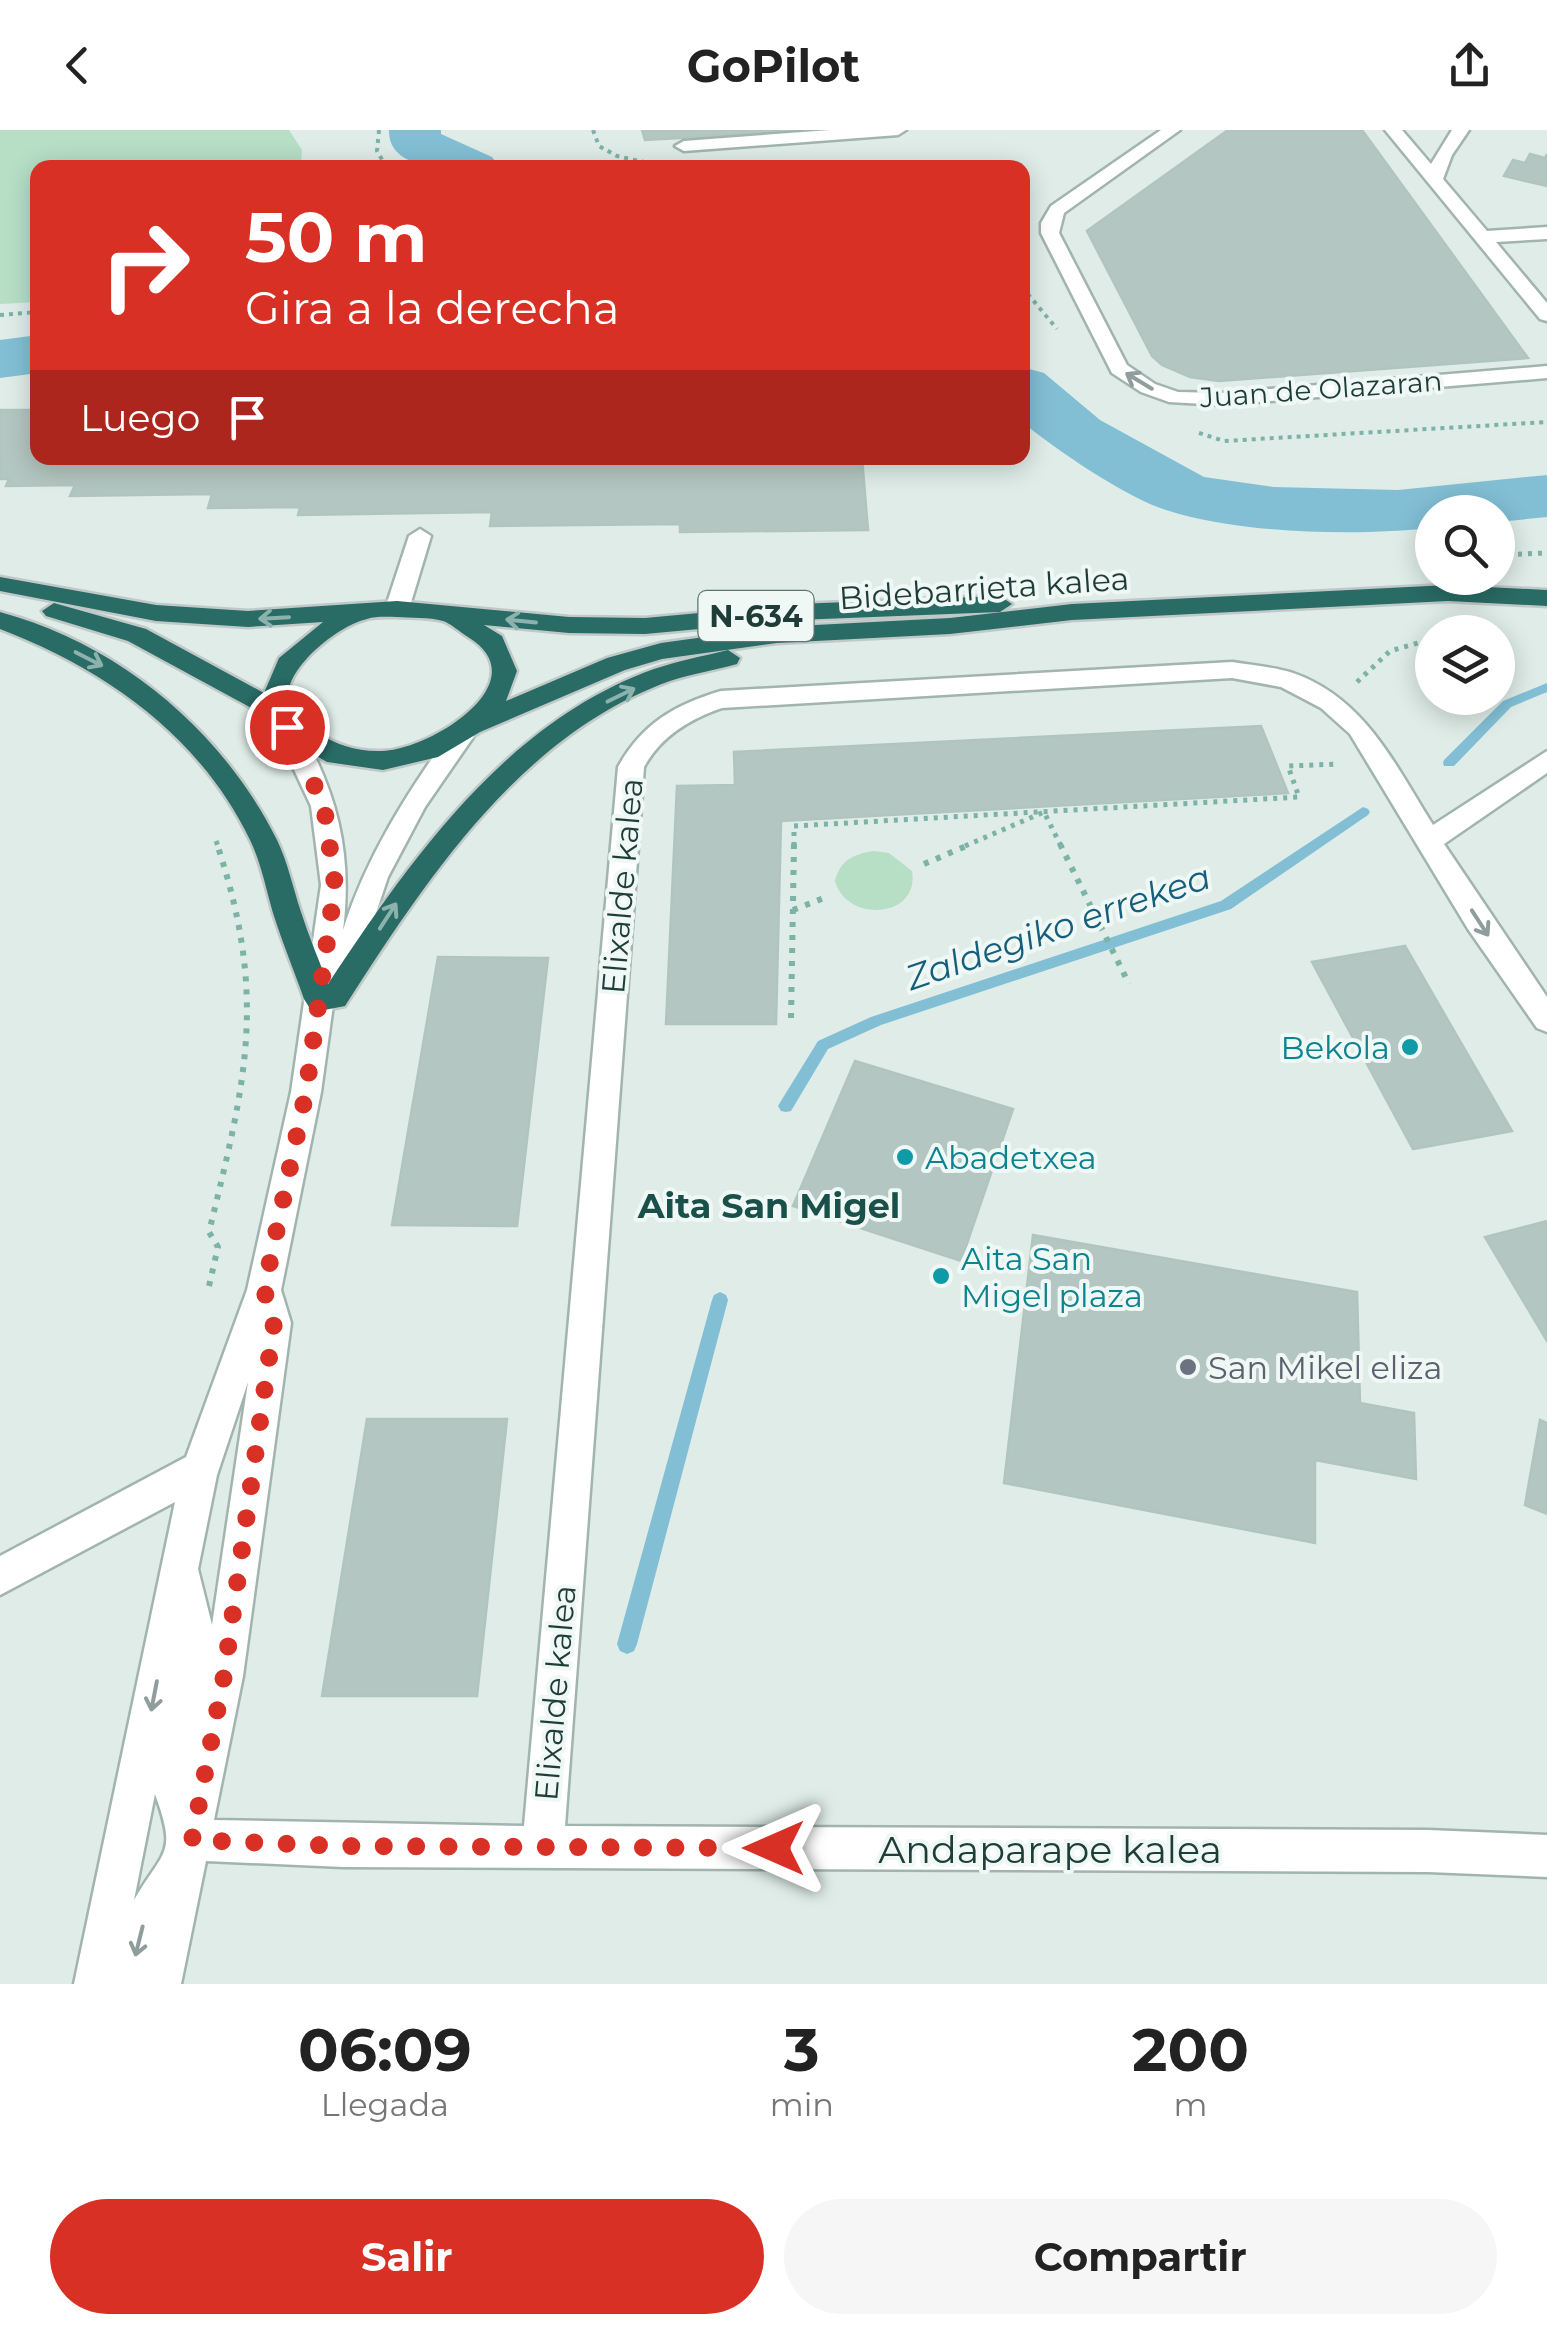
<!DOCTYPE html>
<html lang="es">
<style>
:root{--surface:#fff;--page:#f6f6f6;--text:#222;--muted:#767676;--accent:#d93025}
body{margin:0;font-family:Montserrat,sans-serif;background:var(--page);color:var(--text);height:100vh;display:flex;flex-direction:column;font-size:38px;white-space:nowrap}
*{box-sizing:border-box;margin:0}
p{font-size:32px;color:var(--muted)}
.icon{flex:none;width:55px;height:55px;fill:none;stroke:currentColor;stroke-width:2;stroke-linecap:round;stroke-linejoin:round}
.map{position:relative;height:1854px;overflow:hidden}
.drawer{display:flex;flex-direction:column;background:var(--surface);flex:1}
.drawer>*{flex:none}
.top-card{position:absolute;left:30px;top:30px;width:1000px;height:305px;border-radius:20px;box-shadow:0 5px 25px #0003;background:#d93025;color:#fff;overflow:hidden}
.controls{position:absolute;left:1415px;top:365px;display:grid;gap:20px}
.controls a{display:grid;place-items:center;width:100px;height:100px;border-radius:50%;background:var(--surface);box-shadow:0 5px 25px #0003;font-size:50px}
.pin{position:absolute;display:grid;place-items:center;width:85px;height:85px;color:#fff;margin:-42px;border:5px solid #fff;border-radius:50%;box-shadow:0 2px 10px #0007}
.me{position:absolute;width:110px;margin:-55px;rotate:270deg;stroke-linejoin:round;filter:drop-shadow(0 0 8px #0008)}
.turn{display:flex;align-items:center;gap:35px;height:210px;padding:0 50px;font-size:45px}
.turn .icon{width:130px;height:130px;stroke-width:2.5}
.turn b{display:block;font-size:70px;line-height:85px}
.then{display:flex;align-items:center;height:95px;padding:0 50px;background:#0003;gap:20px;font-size:38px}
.eta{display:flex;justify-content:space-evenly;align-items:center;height:170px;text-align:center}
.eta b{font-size:60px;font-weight:700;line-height:70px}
.cta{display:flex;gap:20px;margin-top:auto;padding:20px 50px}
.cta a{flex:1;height:115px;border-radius:60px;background:var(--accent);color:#fff;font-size:40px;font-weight:700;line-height:115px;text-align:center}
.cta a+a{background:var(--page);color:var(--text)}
header{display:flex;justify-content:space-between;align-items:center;height:130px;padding:0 50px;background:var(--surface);font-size:45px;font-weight:700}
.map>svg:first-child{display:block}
.green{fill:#b6dfc6}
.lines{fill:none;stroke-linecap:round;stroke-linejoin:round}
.stream{fill:#82bfd5;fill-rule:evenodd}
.river{fill:#82bfd5;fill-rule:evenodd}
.building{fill:#b4c6c1;stroke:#b1c5bf;stroke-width:2.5}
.minor-casing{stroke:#a2b4af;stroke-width:5}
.highway-casing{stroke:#c0c9c7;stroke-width:5}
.path-far2{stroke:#7db2a7;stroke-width:4;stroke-dasharray:4 5;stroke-linecap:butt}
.path-far1{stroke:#7db2a7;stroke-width:5;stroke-dasharray:4 6;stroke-linecap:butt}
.path{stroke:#7db2a7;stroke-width:6;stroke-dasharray:5 8;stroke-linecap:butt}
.minor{fill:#fff;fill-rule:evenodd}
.highway{fill:#296b65;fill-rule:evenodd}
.oneway{stroke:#8f9e9c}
.oneway2{stroke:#8cb2ad}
.route{stroke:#d93025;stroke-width:18;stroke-dasharray:0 32.4}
.culture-dot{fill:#0f9aa8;stroke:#f0f8f5;stroke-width:4}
.worship-dot{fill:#6b7280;stroke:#f0f8f5;stroke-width:4}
.labels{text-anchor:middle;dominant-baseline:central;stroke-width:8;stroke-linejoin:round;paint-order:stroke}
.far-street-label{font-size:28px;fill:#1f3d38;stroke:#f0f8f5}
.shield{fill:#f0f8f5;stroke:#5e7571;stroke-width:2.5}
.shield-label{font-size:30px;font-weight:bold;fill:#1f3d38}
.street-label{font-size:32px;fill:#1f3d38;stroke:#f0f8f5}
.culture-label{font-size:32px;fill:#0d838f;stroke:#f0f8f5;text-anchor:start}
.worship-label{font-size:32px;fill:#5b616d;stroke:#f0f8f5;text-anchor:start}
.water-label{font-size:35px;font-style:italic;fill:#155f7d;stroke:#f0f8f5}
.neighbourhood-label{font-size:35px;font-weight:bold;fill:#195049;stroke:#f0f8f5}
.near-street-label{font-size:38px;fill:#1f3d38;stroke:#f0f8f5}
</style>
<header><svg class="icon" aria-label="back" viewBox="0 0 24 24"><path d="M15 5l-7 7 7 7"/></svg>GoPilot<svg class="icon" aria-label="share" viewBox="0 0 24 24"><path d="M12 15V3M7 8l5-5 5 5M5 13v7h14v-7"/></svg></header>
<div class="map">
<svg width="1547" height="1854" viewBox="0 0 1547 1854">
<rect width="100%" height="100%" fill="#dfece7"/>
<!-- green -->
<g class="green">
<polygon points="0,0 289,0 302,20 301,37 38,38 37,172 0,174"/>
<path d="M 874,721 L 889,723 L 912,741 C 920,789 846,793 835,751 C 840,730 854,724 874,721 Z"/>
</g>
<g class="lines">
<!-- stream -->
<g class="stream">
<polygon points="1547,553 1547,562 1511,577 1454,636 1444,636 1443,633 1444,630 1503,571"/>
<polygon points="1363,677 1368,679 1370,682 1368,685 1231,779 881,895 828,919 791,981 786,982 781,981 778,976 781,971 818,911 871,887 1221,771"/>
<polygon points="720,1162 726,1165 728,1170 637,1514 634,1521 627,1524 620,1521 617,1514 712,1170 714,1165"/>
</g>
<!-- river -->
<g class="river">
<path d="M 389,0 L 441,0 L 441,4 L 492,27 L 500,38 C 468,38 388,47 389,0 Z"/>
<polygon points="38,205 38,243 0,248 0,210"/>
<path d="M 1022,237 L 1044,243 L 1100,290 L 1204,347 L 1273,357 L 1398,360 L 1547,345 L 1547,387 L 1498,392 L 1498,382 L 1432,382 L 1432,398 C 1356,406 1239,404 1166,380 C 1127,368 1055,319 1022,292 Z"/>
</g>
</g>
<!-- building -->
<g class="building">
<polygon points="642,0 831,0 645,10"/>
<polygon points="1228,0 1362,0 1528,228 1219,251 1190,247 1162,235 1152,226 1087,101"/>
<polygon points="1530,24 1545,28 1547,24 1547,56 1504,46 1513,30 1525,33"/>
<polygon points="0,280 38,280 38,328 862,328 868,400 680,402 680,394 490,396 492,382 298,385 300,377 208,378 212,364 70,366 75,355 6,356 9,349 0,349"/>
<polygon points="1261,596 1288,663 781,691 776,894 666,894 677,656 735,655 734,622"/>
<polygon points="1405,816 1512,1001 1413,1019 1312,832"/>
<polygon points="438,827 548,828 517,1096 392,1095"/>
<polygon points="855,931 1013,979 961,1131 793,1076"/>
<polygon points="1547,1091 1547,1211 1485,1107"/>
<polygon points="1033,1105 1357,1162 1360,1273 1414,1283 1416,1349 1315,1330 1315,1413 1004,1353"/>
<polygon points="367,1289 507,1289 477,1566 322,1566"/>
<polygon points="1540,1290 1547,1293 1547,1384 1525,1375"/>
</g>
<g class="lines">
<!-- minor casing -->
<g class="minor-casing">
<g id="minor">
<polygon points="830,0 906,0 898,5 684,21 675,16 684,11"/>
<polygon points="1161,0 1180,0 1064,83 1059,103 1127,235 1155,254 1178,262 1221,263 1547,236 1547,248 1221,275 1169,272 1141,262 1112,243 1041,103 1041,93 1051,76"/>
<polygon points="1385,0 1402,0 1431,34 1452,0 1469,0 1452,25 1443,49 1487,101 1547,97 1547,109 1496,112 1547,173 1547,191 1540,189"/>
<polygon points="420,399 431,406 409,479 405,484 389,484 385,479 409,406"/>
<path d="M 1232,532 C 1252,535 1274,537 1293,543 C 1365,568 1395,635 1433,695 L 1547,621 L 1547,643 L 1444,714 L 1547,867 L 1547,902 L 1537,898 L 1468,799 L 1350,604 L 1321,578 L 1281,557 L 1232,548 L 722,578 C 690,589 661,606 644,637 L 565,1696 L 1428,1700 L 1547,1705 L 1547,1747 L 1428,1742 L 343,1737 L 206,1731 L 181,1854 L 74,1854 L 175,1372 L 0,1465 L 0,1426 L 186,1327 L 247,1160 L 291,962 L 321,755 L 311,676 L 274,597 L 278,591 L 296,591 C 336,659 353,721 343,800 C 367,725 407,663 452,600 L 470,600 L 474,606 L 425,677 L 388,747 L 348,866 L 334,868 L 321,962 L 281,1160 L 291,1193 L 243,1546 L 214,1690 L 524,1696 L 618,637 C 642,594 674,575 721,561 ZM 248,1252 L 212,1495 L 198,1439 L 217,1345 ZM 155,1664 C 177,1725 165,1718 134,1770 Z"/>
</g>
</g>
<!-- highway casing -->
<g class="highway-casing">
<g id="highway">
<path d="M 0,447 L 156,475 L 248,481 L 397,471 L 569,487 L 645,488 L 797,474 L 1000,466 L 1012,474 L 1000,482 L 797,490 L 645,504 L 569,503 L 484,495 L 502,506 L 517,541 L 506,571 L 607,528 L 661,513 L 777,497 L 950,488 L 1072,474 L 1448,455 L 1547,460 L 1547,476 L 1448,471 L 1072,490 L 950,504 L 777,513 L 662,529 L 625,540 L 480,602 L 438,627 L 383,640 L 327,632 L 283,607 L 268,587 L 128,511 L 46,486 L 42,481 L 54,473 L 146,499 L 264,563 L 279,528 L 323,492 L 248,497 L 156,491 L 0,461 ZM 397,487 C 411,488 429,487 443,491 C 450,493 460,502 468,507 C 540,551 431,620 382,621 C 357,622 338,615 317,603 C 301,595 286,584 288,564 C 291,533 340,495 367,489 C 376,486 387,487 397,487 Z"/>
<path d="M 0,482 C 119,514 222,600 277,710 C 288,733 293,758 301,782 C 309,807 319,830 328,854 C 411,729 506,592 654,539 C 678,531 703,526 728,520 L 740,528 L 737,534 C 715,540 691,544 670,551 C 520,605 427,749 345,876 L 319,881 L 309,877 L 304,869 C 294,840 282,812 273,783 C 266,759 261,733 250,710 C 200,606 105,539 0,499 Z"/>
</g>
</g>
<!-- path-far2 -->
<g class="path-far2">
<polyline points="379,0 377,21 387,38"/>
<polyline points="593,0 599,16 617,26 657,35"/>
<polyline points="1022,157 1057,199"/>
<polyline points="0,185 38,182"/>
<polyline points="1199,303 1224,311 1547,292"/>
</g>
<!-- path-far1 -->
<g class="path-far1">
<polyline points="1498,425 1547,423"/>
<polyline points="1357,552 1390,521 1432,509"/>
<polyline points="216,711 218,716"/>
<polyline points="794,716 794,696 1299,667 1288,636 1339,634"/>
<polyline points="965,716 1044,682 1061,716"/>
</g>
<!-- path -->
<g class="path">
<polyline points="1060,714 1129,854"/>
<polyline points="924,734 971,714"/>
<polyline points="793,780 824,768"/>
<polyline points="791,888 794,714"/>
<path d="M 209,1156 L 218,1117 L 209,1102 C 246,950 268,868 217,714"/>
</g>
<!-- minor -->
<use href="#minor" class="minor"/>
<!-- highway -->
<use href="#highway" class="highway"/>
</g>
<!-- one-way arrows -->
<defs><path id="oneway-shaft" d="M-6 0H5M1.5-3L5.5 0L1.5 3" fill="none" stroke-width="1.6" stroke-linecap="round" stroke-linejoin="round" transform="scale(2.5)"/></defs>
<g class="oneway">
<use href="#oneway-shaft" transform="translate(1139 251) rotate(-149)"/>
<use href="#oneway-shaft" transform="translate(1480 793) rotate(57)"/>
<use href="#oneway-shaft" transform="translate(154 1566) rotate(101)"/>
<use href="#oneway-shaft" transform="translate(139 1811) rotate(104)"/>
</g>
<g class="oneway2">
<use href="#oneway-shaft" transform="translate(274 488) rotate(177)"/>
<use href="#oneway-shaft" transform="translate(521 491) rotate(-174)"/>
<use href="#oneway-shaft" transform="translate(89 529) rotate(27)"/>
<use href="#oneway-shaft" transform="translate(621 565) rotate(-26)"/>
<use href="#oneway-shaft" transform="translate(388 786) rotate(-57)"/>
</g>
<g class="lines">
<!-- route -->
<polyline class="route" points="287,597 324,676 335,755 306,962 264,1160 274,1193 224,1546 192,1710 343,1716 774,1718"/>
</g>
<!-- markers -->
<g class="culture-dot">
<circle cx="1410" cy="917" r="10"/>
<circle cx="905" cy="1027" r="10"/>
<circle cx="941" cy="1146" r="10"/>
</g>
<circle class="worship-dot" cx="1188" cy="1237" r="10"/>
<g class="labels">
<!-- far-street labels -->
<g class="far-street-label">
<text transform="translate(1321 259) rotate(-4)">Juan de Olazaran</text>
</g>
<!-- shield labels -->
<rect class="shield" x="698.5" y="461" width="115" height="50" rx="8"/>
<g class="shield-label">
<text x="756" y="486">N-634</text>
</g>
<!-- street labels -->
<g class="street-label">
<text transform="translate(984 458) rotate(-4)">Bidebarrieta kalea</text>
<text transform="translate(622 756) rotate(-85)">Elixalde kalea</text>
<text transform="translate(555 1563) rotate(-85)">Elixalde kalea</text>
</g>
<!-- culture labels -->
<g class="culture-label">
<text x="1390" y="917" text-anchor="end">Bekola</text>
<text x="925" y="1027">Abadetxea</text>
<text x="961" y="1128">Aita San<tspan x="961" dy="37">Migel plaza</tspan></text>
</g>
<!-- worship labels -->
<g class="worship-label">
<text x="1208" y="1237">San Mikel eliza</text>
</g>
<!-- water labels -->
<g class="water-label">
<text transform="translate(1058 797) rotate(-19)">Zaldegiko errekea</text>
</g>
<!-- neighbourhood labels -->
<g class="neighbourhood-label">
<text x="769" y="1075">Aita San Migel</text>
</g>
<!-- near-street labels -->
<g class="near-street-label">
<text x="1050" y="1719">Andaparape kalea</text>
</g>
</g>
</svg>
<div class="controls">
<a><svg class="icon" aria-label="search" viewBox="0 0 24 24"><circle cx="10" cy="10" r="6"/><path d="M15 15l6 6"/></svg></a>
<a><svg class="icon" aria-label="layers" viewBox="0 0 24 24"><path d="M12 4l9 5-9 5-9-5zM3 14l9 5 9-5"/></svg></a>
</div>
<div class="pin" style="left:287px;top:597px;background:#d93025"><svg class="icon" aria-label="arrive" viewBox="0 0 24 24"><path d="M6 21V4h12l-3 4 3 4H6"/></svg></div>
<svg class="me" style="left:774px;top:1718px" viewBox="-20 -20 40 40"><path d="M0-17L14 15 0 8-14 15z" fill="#d93025" stroke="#fff" stroke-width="4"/></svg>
<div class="top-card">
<div class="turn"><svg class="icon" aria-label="right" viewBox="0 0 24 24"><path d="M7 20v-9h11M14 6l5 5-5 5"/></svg><div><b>50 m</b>Gira a la derecha</div></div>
<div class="then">Luego<svg class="icon" aria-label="arrive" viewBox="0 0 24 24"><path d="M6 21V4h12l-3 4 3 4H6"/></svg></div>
</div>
</div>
<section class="drawer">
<div class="eta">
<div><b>06:09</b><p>Llegada</p></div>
<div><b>3</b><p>min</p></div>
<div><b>200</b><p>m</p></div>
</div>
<div class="cta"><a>Salir</a><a>Compartir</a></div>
</section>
